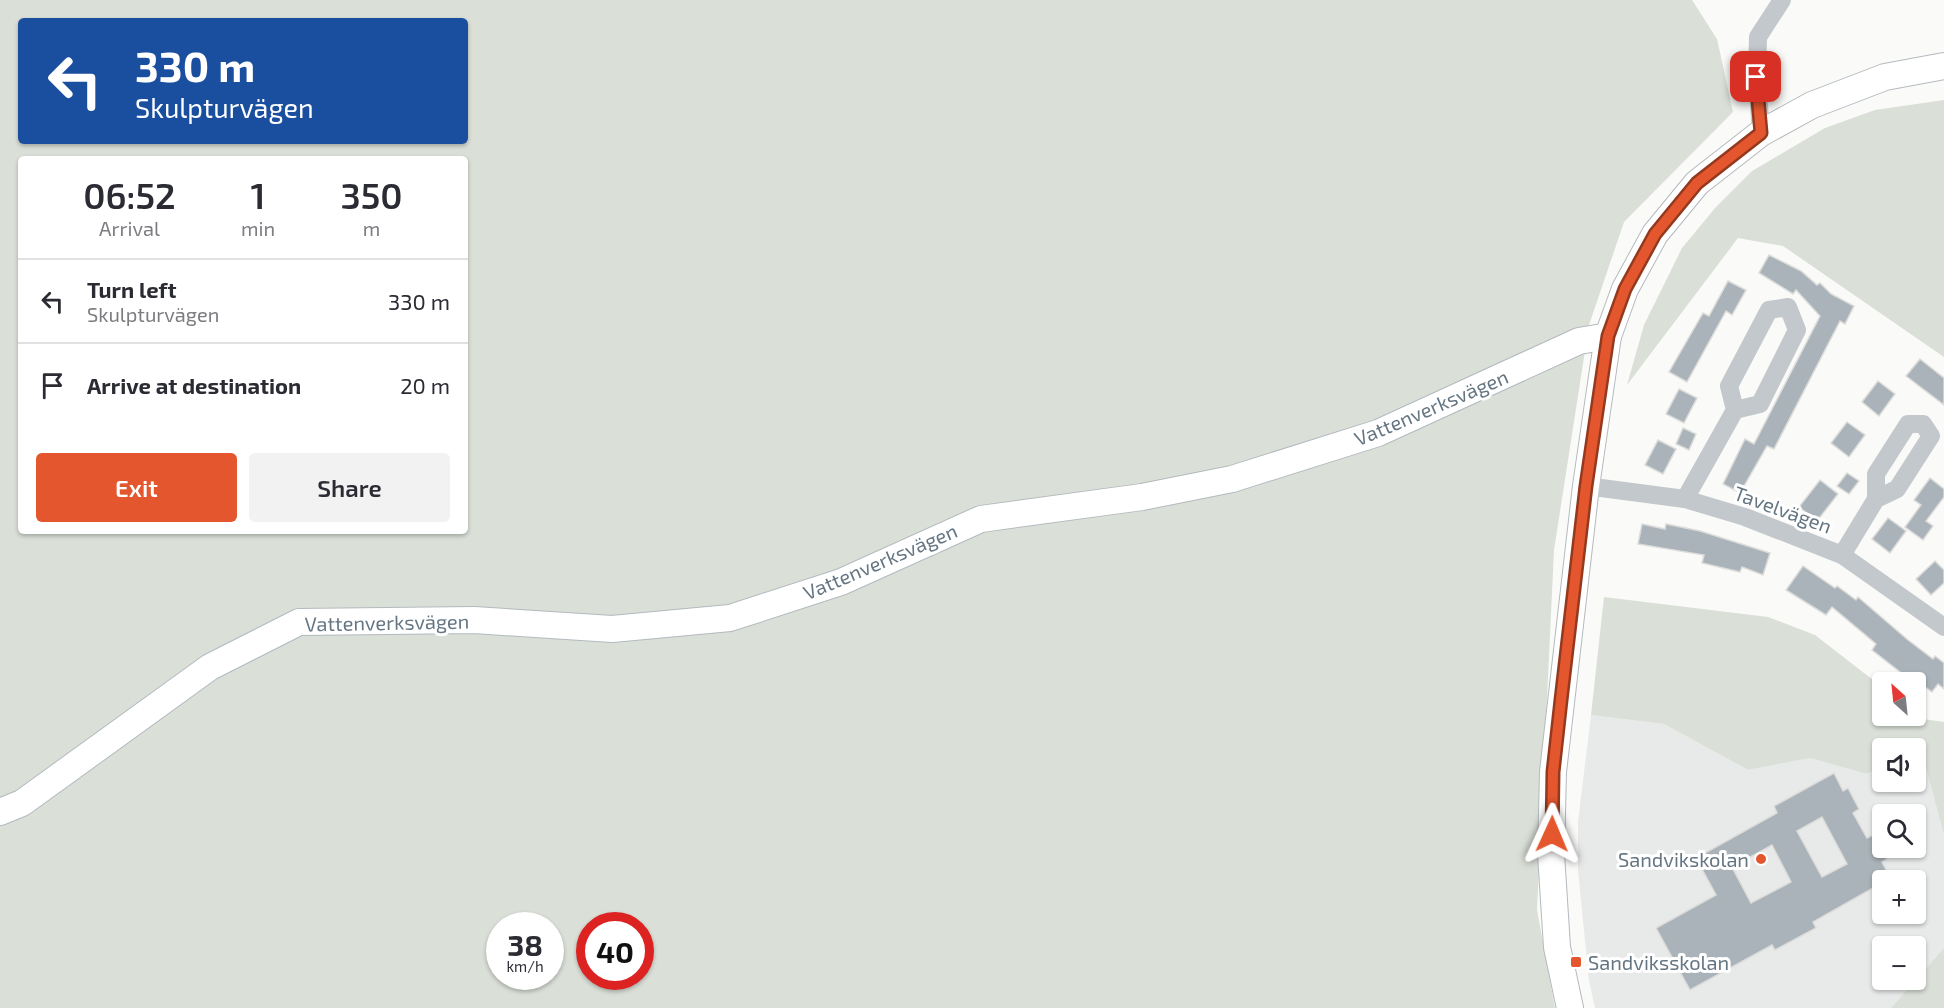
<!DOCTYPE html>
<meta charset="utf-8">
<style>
:root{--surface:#fff;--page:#f2f2f3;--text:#2b2b33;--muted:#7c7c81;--line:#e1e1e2;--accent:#e4572e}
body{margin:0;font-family:"Exo 2",sans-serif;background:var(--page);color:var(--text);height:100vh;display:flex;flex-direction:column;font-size:22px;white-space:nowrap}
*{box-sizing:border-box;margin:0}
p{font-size:20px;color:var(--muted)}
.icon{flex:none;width:33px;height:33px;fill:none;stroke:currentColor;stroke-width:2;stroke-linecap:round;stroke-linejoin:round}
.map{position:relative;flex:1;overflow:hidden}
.drawer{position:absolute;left:18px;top:156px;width:450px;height:378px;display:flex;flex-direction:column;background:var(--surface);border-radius:6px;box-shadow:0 2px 4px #0004}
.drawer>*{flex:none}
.guide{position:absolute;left:18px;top:18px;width:450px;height:126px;border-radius:6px;box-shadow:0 2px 4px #0004;background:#1a4fa0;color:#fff;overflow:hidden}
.needle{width:39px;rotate:333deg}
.fabs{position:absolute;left:1872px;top:672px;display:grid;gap:12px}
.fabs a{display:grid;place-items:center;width:54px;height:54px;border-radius:6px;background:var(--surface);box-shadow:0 2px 4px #0004;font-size:30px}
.speed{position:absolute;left:486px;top:912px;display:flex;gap:12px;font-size:30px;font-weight:700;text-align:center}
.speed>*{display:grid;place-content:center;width:78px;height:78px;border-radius:50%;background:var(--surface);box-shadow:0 2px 4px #0004;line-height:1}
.speed small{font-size:15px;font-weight:400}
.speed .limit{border:9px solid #d22;background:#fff;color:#111}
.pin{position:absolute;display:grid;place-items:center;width:51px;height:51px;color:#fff;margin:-26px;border-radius:12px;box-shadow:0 3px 9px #0006}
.me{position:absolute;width:66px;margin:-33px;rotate:1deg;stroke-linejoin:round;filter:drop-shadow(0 0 4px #0008)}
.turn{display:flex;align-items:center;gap:21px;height:126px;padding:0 18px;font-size:27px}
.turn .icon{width:78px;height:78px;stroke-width:2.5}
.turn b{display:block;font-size:42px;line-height:51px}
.eta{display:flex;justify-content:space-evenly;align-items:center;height:102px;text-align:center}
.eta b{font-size:36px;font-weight:600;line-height:42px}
.primary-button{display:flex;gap:12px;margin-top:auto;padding:12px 18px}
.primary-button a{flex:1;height:69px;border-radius:6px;background:var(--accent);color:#fff;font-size:24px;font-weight:600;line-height:69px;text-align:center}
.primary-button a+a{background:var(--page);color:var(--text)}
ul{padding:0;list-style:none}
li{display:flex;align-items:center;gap:18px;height:84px;padding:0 18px;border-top:2px solid var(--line)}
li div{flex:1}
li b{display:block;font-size:22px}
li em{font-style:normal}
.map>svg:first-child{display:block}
.built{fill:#e8e9e9;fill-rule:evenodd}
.green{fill:#dadfd7;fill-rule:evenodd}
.building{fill:#aab3b9;stroke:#dcdcda;stroke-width:1.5;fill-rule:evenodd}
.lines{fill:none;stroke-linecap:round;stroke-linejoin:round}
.secondary-casing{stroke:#b3babf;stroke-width:28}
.street{stroke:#c3c8cc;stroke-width:18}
.secondary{stroke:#fff;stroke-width:26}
.route-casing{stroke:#94391e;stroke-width:15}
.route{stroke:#e4572e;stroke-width:10}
.poi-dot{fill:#e4572e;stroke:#fff;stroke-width:2}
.labels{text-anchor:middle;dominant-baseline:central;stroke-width:6;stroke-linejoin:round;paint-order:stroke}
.street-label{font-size:20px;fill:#657683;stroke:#fff}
.poi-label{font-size:20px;fill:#657683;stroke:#fff;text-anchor:end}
</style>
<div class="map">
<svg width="1944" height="1008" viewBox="0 0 1944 1008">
<rect width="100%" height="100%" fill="#fafaf8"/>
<!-- built -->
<path class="built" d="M 1591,715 L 1664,724 L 1748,770 L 1810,758 L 1867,774 L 1882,766 L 1882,782 L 1916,782 L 1915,748 L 1920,746 L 1944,835 L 1944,948 L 1891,1008 L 1595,1008 L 1589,981 L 1578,870 L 1578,822 ZM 1882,814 L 1916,814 L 1916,848 L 1882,848 ZM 1882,880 L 1916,880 L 1916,914 L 1882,914 ZM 1882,946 L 1916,946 L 1916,980 L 1882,980 Z"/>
<!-- green -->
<g class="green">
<path d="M 0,0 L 1692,0 L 1717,39 L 1733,112 L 1624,222 L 1589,325 L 1554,550 L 1537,910 L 1555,1008 L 0,1008 ZM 21,21 L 465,21 L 465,141 L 21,141 ZM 21,159 L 465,159 L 465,531 L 21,531 ZM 500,926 L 550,926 L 550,976 L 500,976 ZM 590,926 L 640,926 L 640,976 L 590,976 Z"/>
<polygon points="1944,100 1944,357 1783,246 1738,238 1627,385 1644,325 1682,248 1716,207 1752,171 1825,128 1875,110"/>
<polygon points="1604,597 1768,617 1815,635 1882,687 1882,716 1916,716 1916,713 1923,719 1944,722 1944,835 1920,746 1915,748 1882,748 1882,766 1867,774 1810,758 1748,770 1664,724 1591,715"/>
<polygon points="1944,948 1944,1008 1891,1008"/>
</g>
<!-- building -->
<g class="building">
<polygon points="1769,255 1801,271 1817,285 1820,283 1831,294 1854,306 1845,324 1840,321 1774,449 1767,446 1740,493 1723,484 1745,439 1754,444 1820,316 1796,290 1793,294 1759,273"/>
<polygon points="1728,281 1746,290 1732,315 1726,311 1687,382 1669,372 1703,313 1709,316"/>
<polygon points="1920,359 1944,378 1944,405 1906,376"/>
<polygon points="1878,381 1895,394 1879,416 1862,402"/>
<polygon points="1679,389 1697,398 1684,423 1666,414"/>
<polygon points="1847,422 1865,435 1849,457 1831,443"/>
<polygon points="1683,428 1696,434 1689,450 1676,444"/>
<polygon points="1658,440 1676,449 1663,474 1645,465"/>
<polygon points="1847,473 1859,481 1849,494 1837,486"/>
<polygon points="1930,478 1944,489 1944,497 1926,521 1933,526 1923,540 1905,527 1921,505 1914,500"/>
<polygon points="1820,480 1838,494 1817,521 1799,507"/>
<polygon points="1888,518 1906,531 1890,553 1872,539"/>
<polygon points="1642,524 1665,529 1666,524 1700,531 1770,553 1763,575 1742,567 1740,572 1702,563 1704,555 1638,544"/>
<polygon points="1935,561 1944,570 1944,583 1931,595 1916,579"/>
<polygon points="1803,566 1835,588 1837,586 1856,600 1858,597 1908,640 1933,659 1935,656 1944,663 1944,689 1938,684 1932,692 1906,673 1904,675 1872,650 1876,644 1832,607 1826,615 1786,590"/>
<path d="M 1834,773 L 1843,791 L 1848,788 L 1859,809 L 1853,813 L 1867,838 L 1873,835 L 1887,859 L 1882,862 L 1891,879 L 1882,880 L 1882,883 L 1813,922 L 1816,928 L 1775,950 L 1772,945 L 1690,990 L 1656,928 L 1716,895 L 1696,858 L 1777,813 L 1774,806 ZM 1822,817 L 1847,864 L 1822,877 L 1797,831 ZM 1772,845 L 1791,882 L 1751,903 L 1732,867 Z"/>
</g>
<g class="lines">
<!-- secondary casing -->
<g class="secondary-casing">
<g id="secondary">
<polyline points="0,812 22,803 210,667 299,622 474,620 612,629 730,618 841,582 981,519 1142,497 1232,479 1378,433 1579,341 1608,336"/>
<polyline points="1570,1008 1557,947 1551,854 1553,772 1586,486 1608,336 1625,289 1655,234 1697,183 1761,133 1812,105 1885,77 1944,66"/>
</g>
</g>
<!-- street -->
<g class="street">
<polyline points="1761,133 1757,77 1758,37 1782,0"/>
<polyline points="1586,486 1685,499 1745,517 1842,555 1944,627"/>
<polyline points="1685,499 1735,410 1760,404 1797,330 1788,307 1769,310 1729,386 1735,410"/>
<polyline points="1842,555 1876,499 1897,489 1931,436 1923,424 1908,424 1876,474 1876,499"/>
</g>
<!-- secondary -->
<use href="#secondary" class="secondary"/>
</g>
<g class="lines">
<!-- route casing -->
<g class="route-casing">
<polyline id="route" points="1552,834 1553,772 1561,700 1586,486 1608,336 1625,289 1655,234 1697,183 1761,133 1756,77"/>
</g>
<!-- route -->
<use href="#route" class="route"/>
</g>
<!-- markers -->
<g class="poi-dot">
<circle cx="1761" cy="859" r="6"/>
<rect x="1570" y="956" width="12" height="12" rx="3"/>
</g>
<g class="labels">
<!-- street labels -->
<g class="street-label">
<text transform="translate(1431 407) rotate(-23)">Vattenverksvägen</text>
<text transform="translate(1783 509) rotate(20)">Tavelvägen</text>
<text transform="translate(880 561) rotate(-23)">Vattenverksvägen</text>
<text transform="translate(387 622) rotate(-1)">Vattenverksvägen</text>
</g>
<!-- poi labels -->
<g class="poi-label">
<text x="1749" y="859">Sandvikskolan</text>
<text x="1588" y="962" text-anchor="start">Sandviksskolan</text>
</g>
</g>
</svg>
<div class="fabs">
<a><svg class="needle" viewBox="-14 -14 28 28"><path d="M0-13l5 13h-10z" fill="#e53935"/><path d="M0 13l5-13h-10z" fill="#7c7c81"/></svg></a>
<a><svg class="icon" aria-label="sound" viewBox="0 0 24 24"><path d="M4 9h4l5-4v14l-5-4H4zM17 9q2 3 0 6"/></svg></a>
<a><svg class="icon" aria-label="search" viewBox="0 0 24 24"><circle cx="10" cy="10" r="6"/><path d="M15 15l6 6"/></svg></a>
<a>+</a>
<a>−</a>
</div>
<div class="speed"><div>38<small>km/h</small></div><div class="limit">40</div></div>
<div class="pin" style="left:1756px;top:77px;background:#d93025"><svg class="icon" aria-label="arrive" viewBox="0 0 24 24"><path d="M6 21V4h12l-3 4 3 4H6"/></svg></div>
<svg class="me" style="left:1552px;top:834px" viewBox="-20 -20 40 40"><path d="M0-17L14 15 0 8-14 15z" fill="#e4572e" stroke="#fff" stroke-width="4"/></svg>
<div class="guide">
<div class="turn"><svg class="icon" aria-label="left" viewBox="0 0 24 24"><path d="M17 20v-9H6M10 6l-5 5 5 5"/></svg><div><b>330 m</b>Skulpturvägen</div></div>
</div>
<section class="drawer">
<div class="eta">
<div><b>06:52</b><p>Arrival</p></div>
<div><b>1</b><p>min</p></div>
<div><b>350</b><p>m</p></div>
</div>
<ul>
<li><svg class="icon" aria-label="left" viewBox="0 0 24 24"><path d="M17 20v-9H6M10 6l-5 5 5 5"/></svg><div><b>Turn left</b><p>Skulpturvägen</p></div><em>330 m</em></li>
<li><svg class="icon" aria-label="arrive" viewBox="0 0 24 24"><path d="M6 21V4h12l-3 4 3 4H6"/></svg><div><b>Arrive at destination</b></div><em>20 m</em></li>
</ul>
<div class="primary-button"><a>Exit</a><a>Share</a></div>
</section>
</div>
